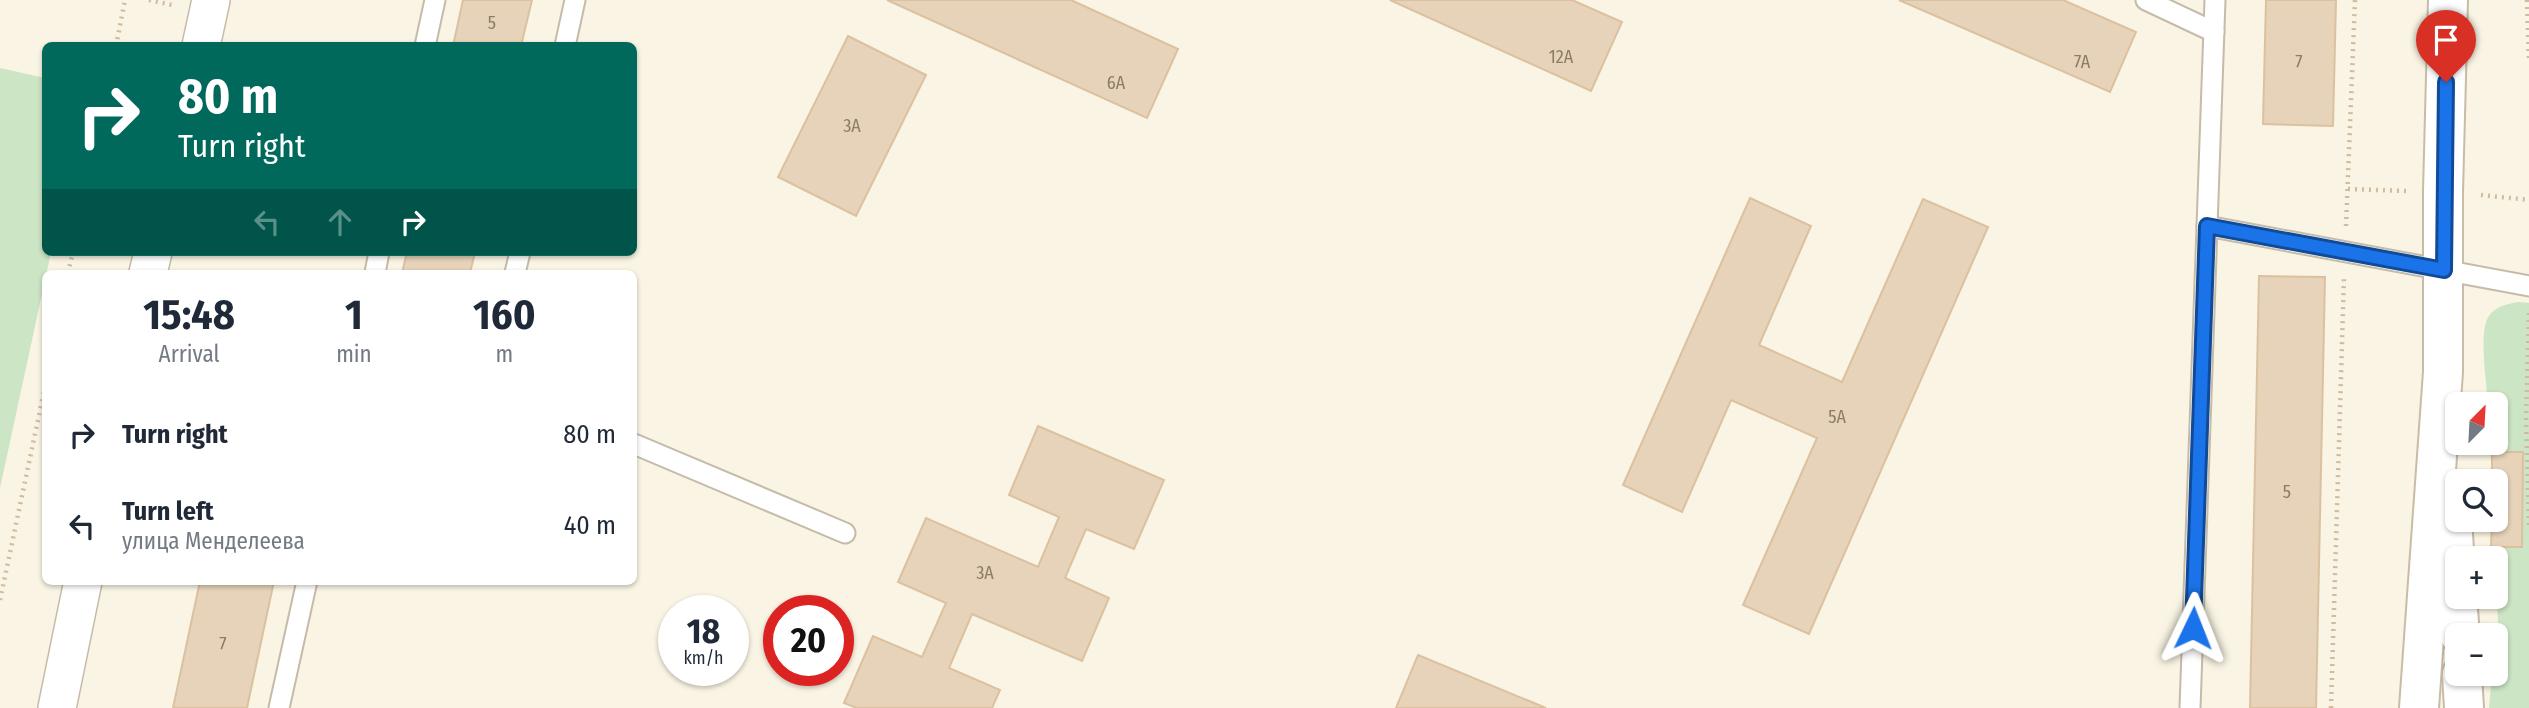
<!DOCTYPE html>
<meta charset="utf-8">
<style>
:root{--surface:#fff;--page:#f6f6f7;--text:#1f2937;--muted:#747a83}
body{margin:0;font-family:"Fira Sans Condensed",sans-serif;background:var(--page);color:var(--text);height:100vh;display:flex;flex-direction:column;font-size:26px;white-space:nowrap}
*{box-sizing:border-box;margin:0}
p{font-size:23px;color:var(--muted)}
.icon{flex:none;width:38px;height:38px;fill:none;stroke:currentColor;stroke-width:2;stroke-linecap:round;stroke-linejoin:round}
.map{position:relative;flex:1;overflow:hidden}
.side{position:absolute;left:42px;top:270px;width:595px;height:315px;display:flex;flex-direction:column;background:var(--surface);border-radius:10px;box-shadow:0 2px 5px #0004}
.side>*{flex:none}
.banner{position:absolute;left:42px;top:42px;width:595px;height:214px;border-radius:10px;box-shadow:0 2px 5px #0004;background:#00695c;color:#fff;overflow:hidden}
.needle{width:46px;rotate:24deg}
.controls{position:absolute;left:2445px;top:392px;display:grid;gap:14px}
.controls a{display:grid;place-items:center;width:63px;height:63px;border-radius:10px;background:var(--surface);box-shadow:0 2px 5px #0004;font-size:35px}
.speed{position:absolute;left:658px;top:595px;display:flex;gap:14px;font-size:35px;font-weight:700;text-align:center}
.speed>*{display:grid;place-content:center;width:91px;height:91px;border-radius:50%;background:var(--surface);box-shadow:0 2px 5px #0004;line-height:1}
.speed small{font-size:18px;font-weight:400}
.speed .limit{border:10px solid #d22;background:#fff;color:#111}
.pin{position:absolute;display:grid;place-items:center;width:60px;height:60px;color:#fff;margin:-72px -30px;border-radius:50% 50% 50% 0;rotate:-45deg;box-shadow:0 0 7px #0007}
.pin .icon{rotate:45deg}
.me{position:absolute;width:77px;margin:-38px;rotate:2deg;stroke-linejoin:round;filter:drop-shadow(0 0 5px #0008)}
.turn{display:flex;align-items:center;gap:24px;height:147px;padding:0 21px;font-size:32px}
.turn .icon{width:91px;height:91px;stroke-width:2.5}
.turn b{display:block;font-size:49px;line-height:60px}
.lanes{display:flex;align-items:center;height:66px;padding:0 21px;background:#0003;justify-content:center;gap:35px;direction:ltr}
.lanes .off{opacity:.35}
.eta{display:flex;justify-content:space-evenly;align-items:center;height:119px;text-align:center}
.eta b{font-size:42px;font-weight:700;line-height:49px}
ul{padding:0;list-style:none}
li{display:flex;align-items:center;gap:21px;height:91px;padding:0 21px}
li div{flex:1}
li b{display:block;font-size:26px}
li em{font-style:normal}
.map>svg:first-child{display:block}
.green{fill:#cce5c4}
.building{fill:#e6d3b9;stroke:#dcc1a0;stroke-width:2}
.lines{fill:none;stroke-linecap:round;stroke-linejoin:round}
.lane-casing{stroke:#c6bba9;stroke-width:23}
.street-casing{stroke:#c6bba9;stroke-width:40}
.secondary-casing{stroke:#c9bca7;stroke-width:42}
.path{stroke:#d0bba2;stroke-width:4.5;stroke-dasharray:2 5;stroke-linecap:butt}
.lane{stroke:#fff;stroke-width:19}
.street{stroke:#fff;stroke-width:37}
.secondary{stroke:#fff;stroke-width:38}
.route-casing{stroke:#114b97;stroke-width:18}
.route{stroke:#1a73e8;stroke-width:12}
.labels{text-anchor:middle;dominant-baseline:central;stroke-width:5;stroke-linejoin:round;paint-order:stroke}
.number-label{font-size:18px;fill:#8c7b67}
</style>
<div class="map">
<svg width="2529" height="708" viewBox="0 0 2529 708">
<rect width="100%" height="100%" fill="#f9f4e3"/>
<!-- green -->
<g class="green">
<polygon points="0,68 45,78 46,252 51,252 0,488"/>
<path d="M 2518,302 L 2529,303 L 2529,708 L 2489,708 L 2492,674 L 2496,674 L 2498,621 L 2493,520 L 2496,520 L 2496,481 L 2492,481 L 2490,443 L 2496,443 L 2496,404 L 2488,404 C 2487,384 2478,331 2489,316 C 2496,306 2507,304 2518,302 Z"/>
</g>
<!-- building -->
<g class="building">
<polygon points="463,0 532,0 521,46 453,46"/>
<polygon points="887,0 1071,0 1178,49 1147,118"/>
<polygon points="1390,0 1572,0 1622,22 1591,91"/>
<polygon points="1899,0 2063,0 2136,32 2110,92"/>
<polygon points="2266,0 2336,0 2333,126 2263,124"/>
<polygon points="848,36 926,75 856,216 778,177"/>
<polygon points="1750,198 1811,226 1759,345 1842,382 1923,199 1988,227 1809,634 1743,605 1817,438 1731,400 1682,512 1623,485"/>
<polygon points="407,252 475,252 470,273 402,273"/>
<polygon points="2259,276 2325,277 2316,708 2250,708"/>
<polygon points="1038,426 1164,480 1134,549 1086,529 1065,578 1109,598 1082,661 972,614 949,668 1000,690 992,708 857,708 844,703 873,636 922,657 946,603 898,582 926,518 1038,567 1059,517 1009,495"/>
<polygon points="2492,452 2523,452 2522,547 2491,547 2492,520 2496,520 2496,481 2492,481"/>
<polygon points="200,581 274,581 247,708 173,708"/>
<polygon points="1418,655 1546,708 1396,708"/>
</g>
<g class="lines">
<!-- lane casing -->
<g class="lane-casing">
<g id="lane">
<polyline points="2146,0 2214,32"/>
<polyline points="425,46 435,0"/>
<polyline points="565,46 575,0"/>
<polyline points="2207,226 2529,286"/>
<polyline points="375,273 379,252"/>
<polyline points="515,273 520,252"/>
<polyline points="634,444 845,533"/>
<polyline points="279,708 307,581"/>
<polyline points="2190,708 2215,0"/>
</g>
</g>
<!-- street casing -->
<g class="street-casing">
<g id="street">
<polyline points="201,46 211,0"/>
<polyline points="148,273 153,252"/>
<polyline points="57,708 83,581"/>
</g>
</g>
<!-- secondary casing -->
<g class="secondary-casing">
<g id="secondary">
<polyline points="2452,520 2457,594"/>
<polyline points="2457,597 2460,635"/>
<polyline points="2462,674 2464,708"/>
<polyline points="2419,708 2443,372 2443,192 2448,0"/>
</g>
</g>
<!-- path -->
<g class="path">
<polyline points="149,0 172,5"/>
<polyline points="2527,0 2529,62"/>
<polyline points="116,46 125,0"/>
<polyline points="2348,189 2406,191"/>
<polyline points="2481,195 2529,200"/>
<polyline points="2346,226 2355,0"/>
<polyline points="68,273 73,252"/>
<polyline points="2529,313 2526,418 2529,527"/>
<polyline points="0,600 46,382"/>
<polyline points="2331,708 2344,277"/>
</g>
<!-- lane -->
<use href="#lane" class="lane"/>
<!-- street -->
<use href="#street" class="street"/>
<!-- secondary -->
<use href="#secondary" class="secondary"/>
</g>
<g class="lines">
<!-- route casing -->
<g class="route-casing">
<polyline id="route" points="2193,628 2207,226 2444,270 2446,82"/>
</g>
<!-- route -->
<use href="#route" class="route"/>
</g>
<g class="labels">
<!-- number labels -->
<g class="number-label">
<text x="492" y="23">5</text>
<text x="1561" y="57">12А</text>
<text x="2082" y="62">7А</text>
<text x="2299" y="62">7</text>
<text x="1116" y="83">6А</text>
<text x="852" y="126">3А</text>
<text x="1837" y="417">5А</text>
<text x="2287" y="492">5</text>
<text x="985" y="573">3А</text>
<text x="223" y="644">7</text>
</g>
</g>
</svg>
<div class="controls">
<a><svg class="needle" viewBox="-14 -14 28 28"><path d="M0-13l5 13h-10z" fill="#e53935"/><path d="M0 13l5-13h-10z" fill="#747a83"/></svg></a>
<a><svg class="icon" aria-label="search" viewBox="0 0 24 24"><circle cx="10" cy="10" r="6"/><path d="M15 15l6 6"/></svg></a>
<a>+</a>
<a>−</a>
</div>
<div class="speed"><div>18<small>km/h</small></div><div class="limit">20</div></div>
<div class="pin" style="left:2446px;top:82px;background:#d93025"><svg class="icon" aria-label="arrive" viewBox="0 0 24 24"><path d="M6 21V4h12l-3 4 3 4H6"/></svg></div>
<svg class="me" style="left:2193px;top:628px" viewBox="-20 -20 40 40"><path d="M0-17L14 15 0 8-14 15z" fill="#1a73e8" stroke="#fff" stroke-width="4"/></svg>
<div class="banner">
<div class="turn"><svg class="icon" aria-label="right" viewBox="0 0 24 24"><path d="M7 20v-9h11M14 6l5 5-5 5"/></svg><div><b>80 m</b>Turn right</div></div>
<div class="lanes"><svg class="icon off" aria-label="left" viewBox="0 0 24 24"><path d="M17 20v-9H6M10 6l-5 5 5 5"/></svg><svg class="icon off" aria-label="ahead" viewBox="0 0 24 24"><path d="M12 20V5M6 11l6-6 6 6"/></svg><svg class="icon" aria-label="right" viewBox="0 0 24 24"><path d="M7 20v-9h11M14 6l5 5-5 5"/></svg></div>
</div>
<section class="side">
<div class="eta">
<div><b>15:48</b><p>Arrival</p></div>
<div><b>1</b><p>min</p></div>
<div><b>160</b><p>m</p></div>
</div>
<ul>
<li><svg class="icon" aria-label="right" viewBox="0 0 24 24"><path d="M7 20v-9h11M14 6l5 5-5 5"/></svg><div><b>Turn right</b></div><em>80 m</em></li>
<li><svg class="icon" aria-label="left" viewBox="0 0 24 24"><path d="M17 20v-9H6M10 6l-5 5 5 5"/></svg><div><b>Turn left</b><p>улица Менделеева</p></div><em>40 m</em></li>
</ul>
</section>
</div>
